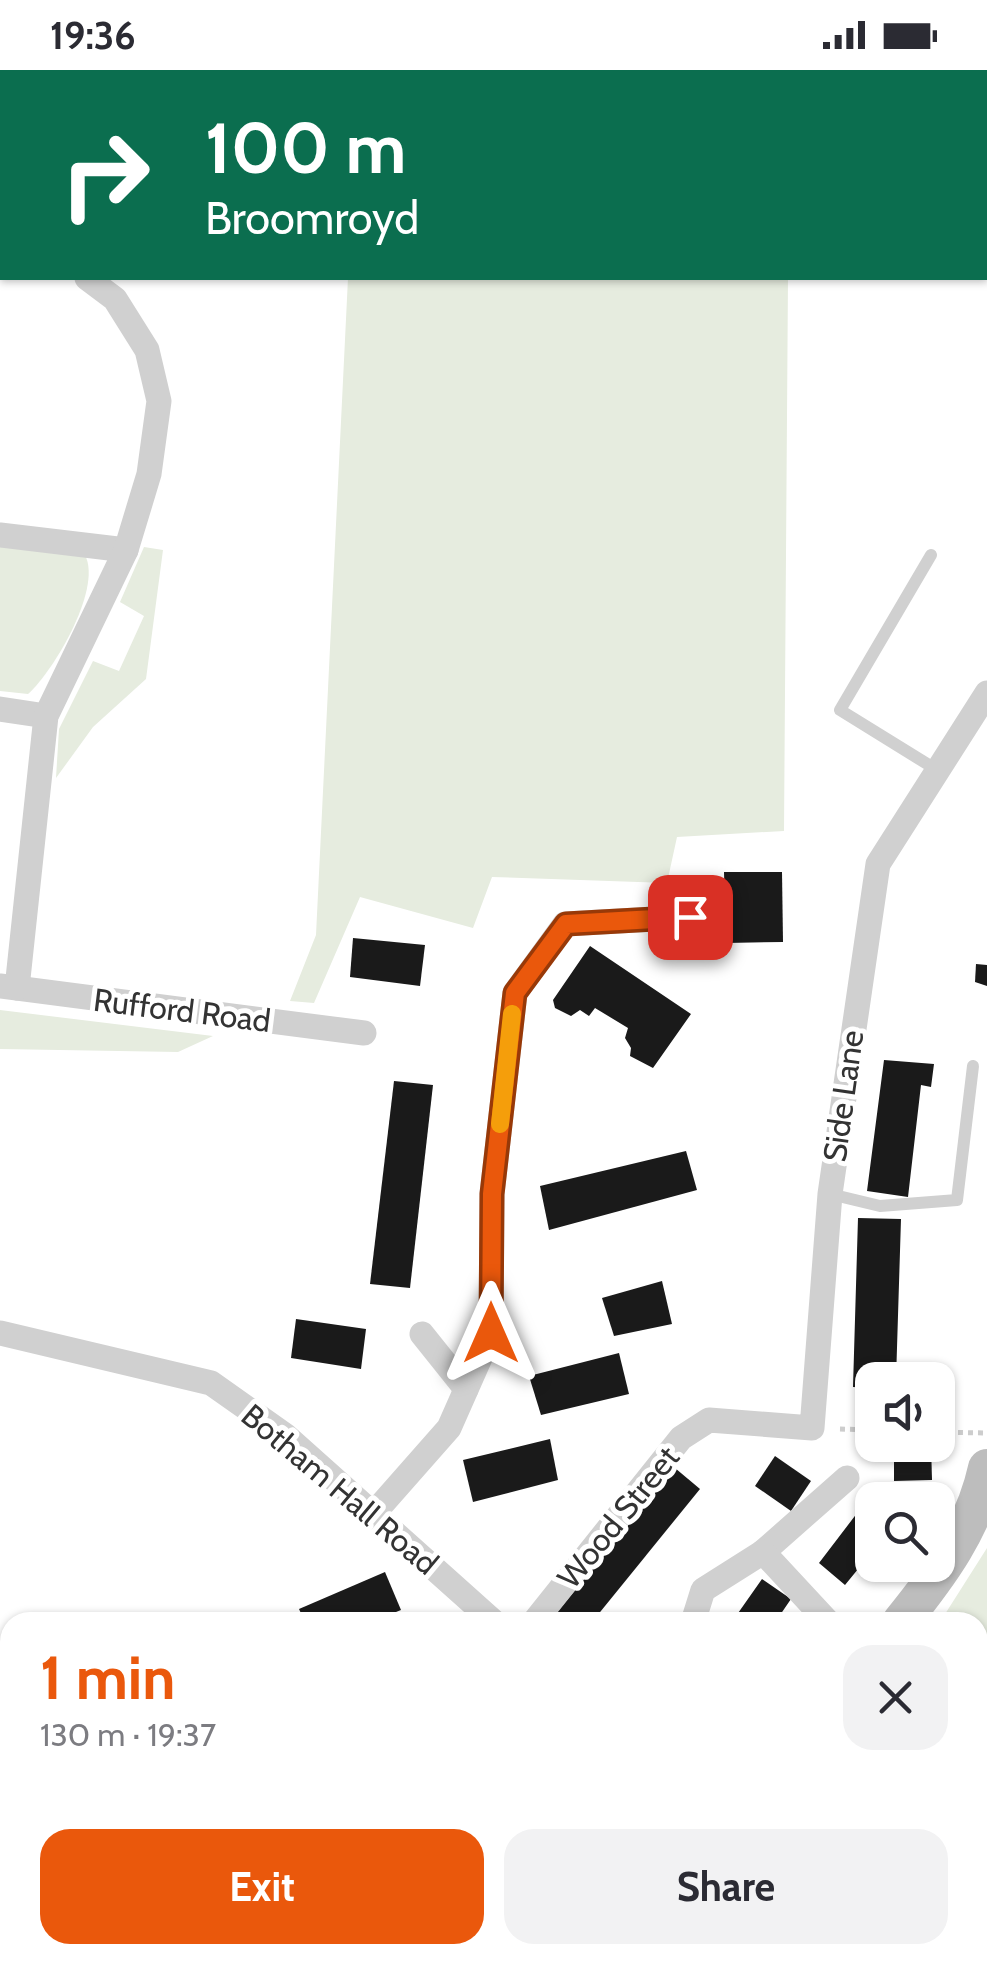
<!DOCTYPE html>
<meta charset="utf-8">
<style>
:root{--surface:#fff;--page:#f2f2f3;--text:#2b2b33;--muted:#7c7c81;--accent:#ea580c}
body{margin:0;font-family:Cabin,sans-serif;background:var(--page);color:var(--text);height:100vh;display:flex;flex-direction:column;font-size:38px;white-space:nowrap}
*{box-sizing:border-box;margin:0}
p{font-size:32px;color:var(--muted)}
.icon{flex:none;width:55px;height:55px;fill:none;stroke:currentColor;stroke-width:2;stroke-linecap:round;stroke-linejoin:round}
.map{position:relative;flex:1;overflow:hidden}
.drawer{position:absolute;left:0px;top:1542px;width:988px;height:352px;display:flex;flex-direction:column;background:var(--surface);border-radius:30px 30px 0 0;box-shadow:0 2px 8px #0004}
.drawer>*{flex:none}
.banner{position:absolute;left:0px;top:0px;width:988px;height:210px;box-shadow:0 2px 8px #0004;background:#0b6e4f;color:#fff;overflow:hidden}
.buttons{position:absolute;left:855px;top:1292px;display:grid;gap:20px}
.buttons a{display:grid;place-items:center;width:100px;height:100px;border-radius:20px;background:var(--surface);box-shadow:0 2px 8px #0004;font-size:50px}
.pin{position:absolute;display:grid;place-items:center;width:85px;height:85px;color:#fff;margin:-42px;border-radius:20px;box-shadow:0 5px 15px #0006}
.me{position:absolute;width:110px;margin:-55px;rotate:0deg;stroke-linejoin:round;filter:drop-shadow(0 0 8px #0008)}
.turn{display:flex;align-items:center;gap:35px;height:210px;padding:0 40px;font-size:45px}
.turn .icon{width:130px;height:130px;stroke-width:2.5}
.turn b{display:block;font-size:70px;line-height:85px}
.round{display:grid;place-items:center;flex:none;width:105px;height:105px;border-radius:30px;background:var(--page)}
.head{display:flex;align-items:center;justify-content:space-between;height:170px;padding:0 40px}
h1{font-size:60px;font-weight:700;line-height:75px;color:var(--accent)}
.cta{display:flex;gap:20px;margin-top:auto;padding:20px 40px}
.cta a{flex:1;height:115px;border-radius:30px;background:var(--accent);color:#fff;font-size:40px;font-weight:700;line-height:115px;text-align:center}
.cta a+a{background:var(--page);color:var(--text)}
.status{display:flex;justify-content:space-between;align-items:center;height:70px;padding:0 50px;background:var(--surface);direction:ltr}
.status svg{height:28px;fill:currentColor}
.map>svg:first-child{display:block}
.green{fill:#e6ecdf}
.building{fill:#1a1a1a}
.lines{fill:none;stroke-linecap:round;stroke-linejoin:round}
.path{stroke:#cdcdcd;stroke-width:5;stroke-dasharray:5 5;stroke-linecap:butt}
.lane{stroke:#d0d0d0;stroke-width:12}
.street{stroke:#d0d0d0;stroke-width:25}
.secondary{stroke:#bdbdbd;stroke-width:38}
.route-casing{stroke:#983908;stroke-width:25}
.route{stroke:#ea580c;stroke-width:18}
.slow{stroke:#f59e0b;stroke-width:18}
.labels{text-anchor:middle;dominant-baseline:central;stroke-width:10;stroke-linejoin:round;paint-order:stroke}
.street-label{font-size:32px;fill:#333;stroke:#fff}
</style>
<div class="status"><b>19:36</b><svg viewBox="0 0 49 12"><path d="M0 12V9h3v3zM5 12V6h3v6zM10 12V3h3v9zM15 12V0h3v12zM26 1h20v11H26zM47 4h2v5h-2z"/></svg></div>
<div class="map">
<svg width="987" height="1893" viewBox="0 0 987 1893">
<rect width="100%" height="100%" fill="#fff"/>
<!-- green -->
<g class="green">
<polygon points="348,208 788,208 784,761 677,767 667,813 492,807 473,858 360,827 314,933 290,931 316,865"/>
<path d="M 0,474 L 83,482 C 106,513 54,601 28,624 L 0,621 Z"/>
<polygon points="144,477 163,480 146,609 93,657 56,708 59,659 93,591 119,601 144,546 120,532"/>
<polygon points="0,940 213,966 178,982 0,979"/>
<polygon points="987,1478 987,1893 678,1893 684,1885 978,1885 978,1552 940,1552"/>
</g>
<!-- building -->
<g class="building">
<polygon points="724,802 782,802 783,872 726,873"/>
<polygon points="353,868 425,875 420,916 350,907"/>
<polygon points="590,876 691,944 653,998 630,986 631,978 625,968 628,958 595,938 589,946 580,940 571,946 555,938 553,930"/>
<polygon points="976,894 987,895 987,916 975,912"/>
<polygon points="884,990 934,994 931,1017 921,1015 908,1127 867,1121"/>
<polygon points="394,1011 433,1015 410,1218 370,1214"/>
<polygon points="686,1081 697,1120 549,1160 540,1116"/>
<polygon points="858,1148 901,1149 896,1310 872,1310 872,1318 853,1317"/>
<polygon points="662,1211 672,1254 614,1266 602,1228"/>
<polygon points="296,1249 366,1259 361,1299 291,1288"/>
<polygon points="619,1283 629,1324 541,1345 529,1306"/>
<polygon points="550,1369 558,1410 473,1432 463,1390"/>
<polygon points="894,1375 931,1375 932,1410 894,1411"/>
<polygon points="775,1386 811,1411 791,1441 755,1416"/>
<polygon points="675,1398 700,1419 592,1552 549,1552"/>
<polygon points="877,1417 893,1430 872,1430 872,1482 845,1515 819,1493"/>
<polygon points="385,1502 401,1540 371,1552 305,1552 299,1539"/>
<polygon points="762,1509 791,1529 778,1548 784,1552 740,1552 736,1546"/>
<polygon points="291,1542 295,1552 268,1552"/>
</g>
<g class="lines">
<!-- path -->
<g class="path">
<polyline points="646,0 720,2"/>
<polyline points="635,2 636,0"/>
<polyline points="840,1359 872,1360"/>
<polyline points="938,1362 984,1363"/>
</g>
<!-- lane -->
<g class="lane">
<polyline points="985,25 987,25"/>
<polyline points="931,485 840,640 937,700"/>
<polyline points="830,1124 880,1136 957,1130 973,996"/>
<polyline points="83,1893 105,1885"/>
<polyline points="278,1893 316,1887 319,1893"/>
</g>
<!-- street -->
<g class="street">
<polyline points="0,180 2,180"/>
<polyline points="0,465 126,480"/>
<polyline points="0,639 46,646"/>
<polyline points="0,916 364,963"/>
<polyline points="17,918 46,646 126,480 149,404 159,331 147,280 115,229 87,208"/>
<polyline points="0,1263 211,1313 286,1366 494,1552"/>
<polyline points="422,1264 466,1319"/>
<polyline points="375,1442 449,1358 491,1263 492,1124 515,923 565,854 690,847"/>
<polyline points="763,1482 847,1408"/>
<polyline points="534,1552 681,1368 709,1350 812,1358 830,1124 878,794 987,623"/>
<polyline points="693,1552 703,1520 763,1482 828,1552"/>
<polyline points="0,1781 10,1777"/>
</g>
<!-- secondary -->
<g class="secondary">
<path d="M 901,1552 C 939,1505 974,1458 987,1398"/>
<polyline points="434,1893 450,1885"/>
<polyline points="641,1893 645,1885"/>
</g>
</g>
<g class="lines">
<!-- route casing -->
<g class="route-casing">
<polyline id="route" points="491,1263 492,1124 515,923 566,854 690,847"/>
</g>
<!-- route -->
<use href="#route" class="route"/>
<!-- slow -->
<polyline class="slow" points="500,1054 512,944"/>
</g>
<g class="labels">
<!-- street labels -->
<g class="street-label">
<text transform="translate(182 940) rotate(7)">Rufford Road</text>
<text transform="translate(843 1026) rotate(-82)">Side Lane</text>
<text transform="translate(340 1419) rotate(40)">Botham Hall Road</text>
<text transform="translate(618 1447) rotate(-51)">Wood Street</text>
</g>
</g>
</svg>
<div class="buttons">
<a><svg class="icon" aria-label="sound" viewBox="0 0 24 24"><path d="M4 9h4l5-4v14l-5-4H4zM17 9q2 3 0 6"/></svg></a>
<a><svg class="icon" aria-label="search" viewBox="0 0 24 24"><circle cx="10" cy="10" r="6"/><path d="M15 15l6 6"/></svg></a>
</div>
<div class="pin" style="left:690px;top:847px;background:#d93025"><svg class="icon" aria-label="arrive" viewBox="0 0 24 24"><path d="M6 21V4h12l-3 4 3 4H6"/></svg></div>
<svg class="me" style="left:491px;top:1263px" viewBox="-20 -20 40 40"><path d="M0-17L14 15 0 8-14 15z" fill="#ea580c" stroke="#fff" stroke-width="4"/></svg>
<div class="banner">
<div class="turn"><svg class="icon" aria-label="right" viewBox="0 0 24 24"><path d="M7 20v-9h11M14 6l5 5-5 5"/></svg><div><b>100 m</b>Broomroyd</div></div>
</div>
<section class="drawer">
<div class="head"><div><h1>1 min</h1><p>130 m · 19:37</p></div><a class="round"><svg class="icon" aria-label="close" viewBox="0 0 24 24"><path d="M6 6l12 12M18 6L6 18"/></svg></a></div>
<div class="cta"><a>Exit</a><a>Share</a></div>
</section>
</div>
